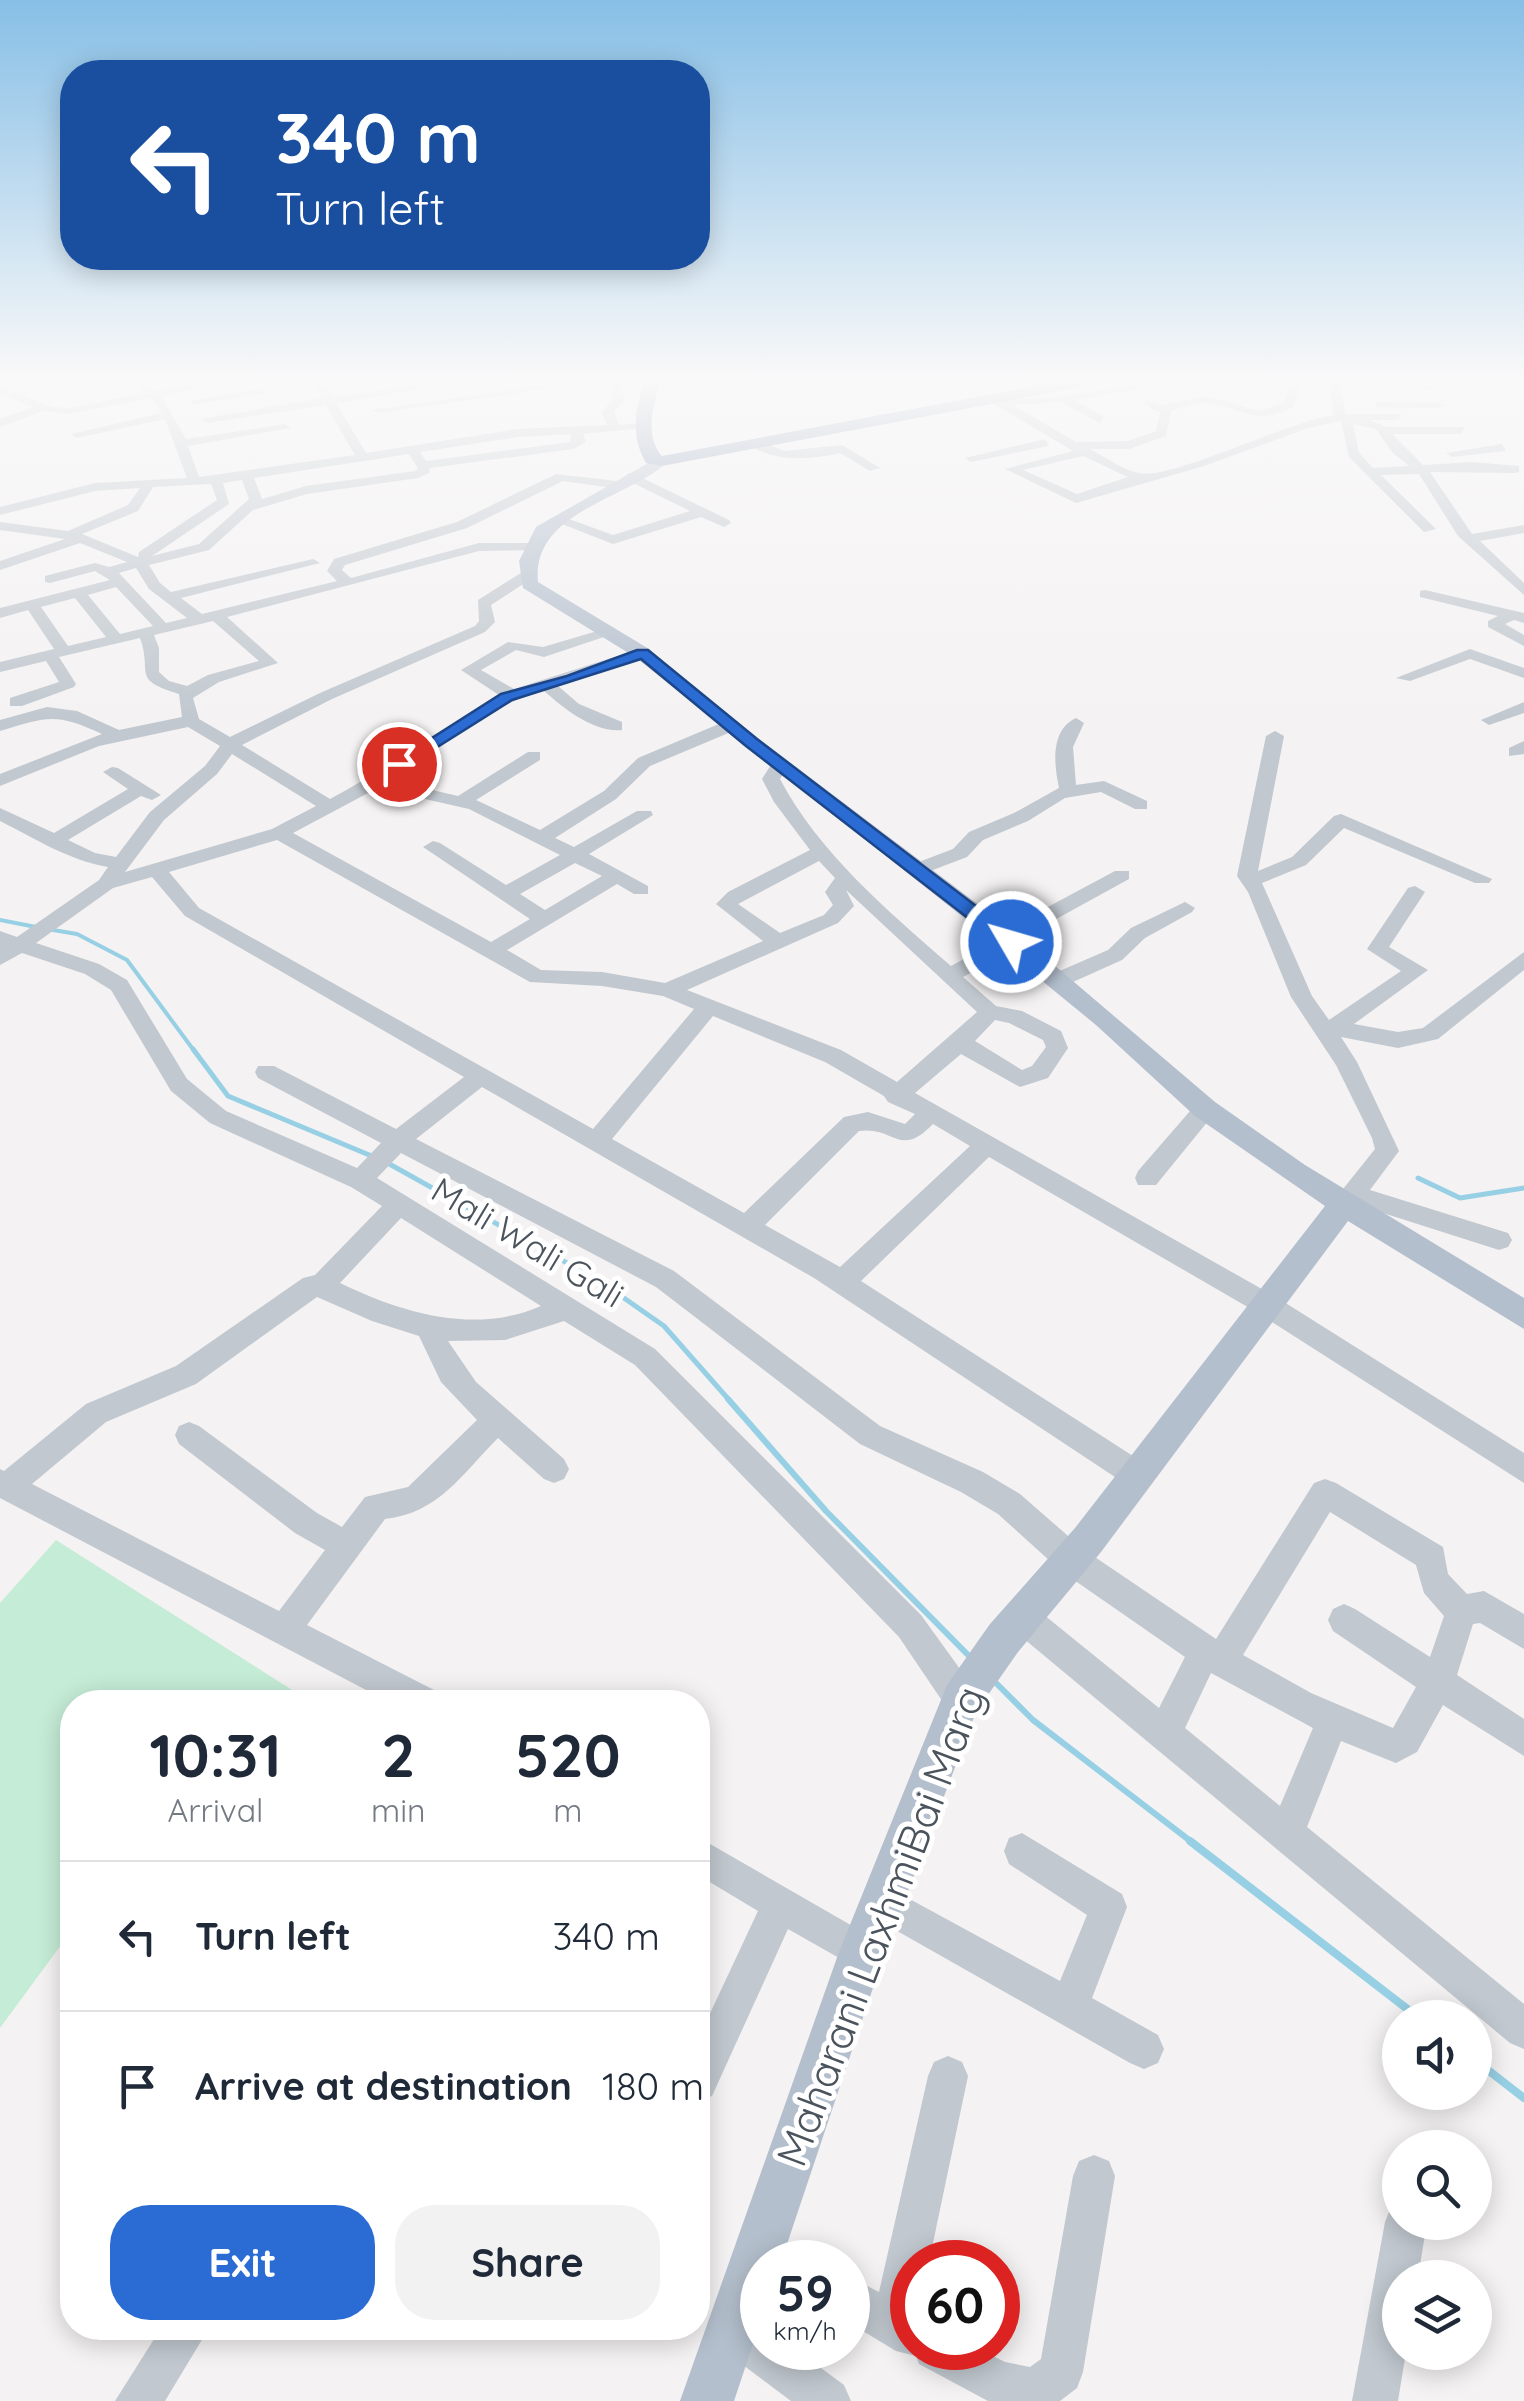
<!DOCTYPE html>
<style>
:root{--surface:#fff;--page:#f2f2f3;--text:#1f2937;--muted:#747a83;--line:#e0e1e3;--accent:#2b6cd4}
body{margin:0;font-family:Quicksand,sans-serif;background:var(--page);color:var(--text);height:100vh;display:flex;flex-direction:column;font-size:38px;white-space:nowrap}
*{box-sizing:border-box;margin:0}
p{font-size:32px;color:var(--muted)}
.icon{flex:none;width:55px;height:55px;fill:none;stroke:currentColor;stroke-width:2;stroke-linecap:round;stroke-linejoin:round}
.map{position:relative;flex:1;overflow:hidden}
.details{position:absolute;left:60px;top:1690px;width:650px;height:650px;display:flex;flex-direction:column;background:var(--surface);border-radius:40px;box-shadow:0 5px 25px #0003}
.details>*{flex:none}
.guide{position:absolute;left:60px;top:60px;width:650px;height:210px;border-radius:40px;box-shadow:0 5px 25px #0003;background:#1a4fa0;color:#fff;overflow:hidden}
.controls{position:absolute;left:1382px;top:2000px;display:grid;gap:20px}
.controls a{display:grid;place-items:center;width:110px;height:110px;border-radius:50%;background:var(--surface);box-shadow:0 5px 25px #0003;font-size:50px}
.speed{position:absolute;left:740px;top:2240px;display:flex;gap:20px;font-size:50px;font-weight:700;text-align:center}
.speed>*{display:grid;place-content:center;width:130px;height:130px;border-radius:50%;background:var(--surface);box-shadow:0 5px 25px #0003;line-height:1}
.speed small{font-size:25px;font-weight:400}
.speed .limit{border:15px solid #d22;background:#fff;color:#111}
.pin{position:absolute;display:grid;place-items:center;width:85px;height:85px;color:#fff;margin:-42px;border:5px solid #fff;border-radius:50%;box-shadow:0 2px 10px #0007}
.me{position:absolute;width:110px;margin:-55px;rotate:308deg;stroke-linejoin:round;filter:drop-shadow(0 0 8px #0008)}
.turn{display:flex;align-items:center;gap:35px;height:210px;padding:0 50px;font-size:45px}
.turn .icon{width:130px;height:130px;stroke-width:2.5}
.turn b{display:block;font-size:70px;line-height:85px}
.eta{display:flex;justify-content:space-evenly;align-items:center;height:170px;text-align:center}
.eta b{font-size:60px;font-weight:700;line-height:70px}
.cta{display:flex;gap:20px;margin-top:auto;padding:20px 50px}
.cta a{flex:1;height:115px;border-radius:40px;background:var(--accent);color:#fff;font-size:40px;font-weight:700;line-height:115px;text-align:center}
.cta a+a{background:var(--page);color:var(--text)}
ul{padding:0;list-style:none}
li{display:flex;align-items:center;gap:30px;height:150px;padding:0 50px;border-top:2px solid var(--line)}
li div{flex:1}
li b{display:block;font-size:38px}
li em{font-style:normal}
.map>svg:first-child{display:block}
.green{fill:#c5ecd6}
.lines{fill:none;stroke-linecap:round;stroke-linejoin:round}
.stream-far3{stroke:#97d0e4;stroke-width:4}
.stream-far2{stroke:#97d0e4;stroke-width:5}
.stream-far1{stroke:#97d0e4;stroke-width:6}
.stream{stroke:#97d0e4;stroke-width:8}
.minor{fill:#c1c8cf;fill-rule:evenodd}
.major{fill:#b4bfcd;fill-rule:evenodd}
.highway{fill:#8fa2bb;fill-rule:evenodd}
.route{fill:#2b6cd4;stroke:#1c468a;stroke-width:2.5}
.labels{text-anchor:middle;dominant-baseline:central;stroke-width:10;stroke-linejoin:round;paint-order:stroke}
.street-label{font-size:35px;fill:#4b545d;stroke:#fff}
.near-street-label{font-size:42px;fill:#4b545d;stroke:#fff}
</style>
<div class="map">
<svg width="1524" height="2401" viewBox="0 0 1524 2401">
<rect width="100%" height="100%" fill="#f4f2f2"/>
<!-- green -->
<polygon class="green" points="56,1540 311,1702 72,1702 72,1930 0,2028 0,1603"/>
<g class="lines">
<!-- stream-far3 -->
<g class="stream-far3">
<polyline points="0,920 36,927"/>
<polyline points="47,929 77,934 127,960 195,1052"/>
</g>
<!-- stream-far2 -->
<g class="stream-far2">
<polyline points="193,1049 228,1096 374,1157"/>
<polyline points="384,1161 601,1282 664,1326 730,1401"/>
<polyline points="1418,1178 1460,1198 1524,1188"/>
</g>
<!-- stream-far1 -->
<g class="stream-far1">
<polyline points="728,1399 826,1511 972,1659"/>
<polyline points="994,1681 1033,1720 1193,1843"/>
</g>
<!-- stream -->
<g class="stream">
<polyline points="1190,1841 1419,2018"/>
<polyline points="1475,2060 1524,2098"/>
</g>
<!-- minor -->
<g class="minor">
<path d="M 202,382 L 224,382 L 161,396 L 186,439 L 285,424 L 291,428 L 188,446 L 199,477 L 355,455 L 326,405 L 207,423 L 201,419 L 322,398 L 313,382 L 323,382 L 333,397 L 435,382 L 461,382 L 336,403 L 366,453 L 518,429 L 607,425 L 602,412 L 612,400 L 611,382 L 622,382 L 624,401 L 614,412 L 619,425 L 645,423 L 651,427 L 583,434 L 586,442 L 573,449 L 430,468 L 429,473 L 418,478 L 307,494 L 253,510 L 209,550 L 149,565 L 160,583 L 171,592 L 313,559 L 320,563 L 181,598 L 202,614 L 337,581 L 327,571 L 334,559 L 457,522 L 556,474 L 625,482 L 626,485 L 620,489 L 563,481 L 467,528 L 345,565 L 342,570 L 351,578 L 479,543 L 533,543 L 540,547 L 538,550 L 479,551 L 227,617 L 278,663 L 219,682 L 193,698 L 199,719 L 230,737 L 320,693 L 475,626 L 479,621 L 478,600 L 524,571 L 534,571 L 534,577 L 491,605 L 495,622 L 485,632 L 332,699 L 242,745 L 330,799 C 388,768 442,729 499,695 L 461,670 L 508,642 L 543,647 L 611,627 L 619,632 L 544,657 L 516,650 L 481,670 L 514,689 L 636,650 L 648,650 L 648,656 L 558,686 L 579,704 L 622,722 L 622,730 C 594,733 563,708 543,690 C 492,707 438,741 397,776 L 415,786 L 458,796 L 528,752 L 540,752 L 540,760 L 476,800 L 540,830 L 604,791 L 638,758 L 726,721 L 738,721 L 738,729 L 650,766 L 616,799 L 555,838 L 574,847 L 637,811 L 651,811 L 653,815 L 589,854 L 648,886 L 648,894 L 634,894 L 617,884 L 507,950 L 541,970 L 602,972 L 665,983 L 763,941 L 716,904 L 728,892 L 810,850 L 774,802 L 762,779 L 774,760 L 780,759 L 789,764 L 780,779 C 819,853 888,911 951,966 L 997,941 L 999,933 L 1115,871 L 1129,871 L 1129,879 L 1020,939 L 1018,947 L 963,977 L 996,1006 L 1022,1011 L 1061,1031 L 1068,1048 L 1048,1078 L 1020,1087 L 961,1054 L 915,1093 L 1276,1297 L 1524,1453 L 1524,1483 L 1258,1313 L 989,1157 L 861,1281 L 1147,1465 L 1152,1475 L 1147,1485 L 1137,1489 L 1127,1485 L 814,1278 L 482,1087 L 416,1139 L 674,1271 L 880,1426 L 983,1472 L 1020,1494 L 1083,1549 L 1216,1639 L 1314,1483 L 1325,1479 L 1336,1483 L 1443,1547 L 1448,1574 L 1467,1594 L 1484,1591 L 1524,1614 L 1524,1649 L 1480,1623 L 1473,1624 L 1457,1675 L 1524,1719 L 1524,1756 L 1443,1705 L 1417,1752 L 1396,1763 L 1341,1741 L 1307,1827 L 1524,2004 L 1524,2049 L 1510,2043 L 1011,1628 L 1006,1617 L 1011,1606 L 1022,1601 L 1033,1606 L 1159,1708 L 1185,1657 L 1061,1571 L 998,1514 L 961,1492 L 860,1444 L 656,1287 L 401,1153 L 377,1178 L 655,1349 L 921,1615 L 973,1687 L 978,1699 L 973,1711 L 961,1716 L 949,1711 L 899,1637 L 635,1365 L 564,1321 L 505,1340 L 448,1341 L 476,1382 L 564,1459 L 569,1469 L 564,1479 L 554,1483 L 544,1479 L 498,1438 C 462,1474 439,1513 385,1519 L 307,1625 L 434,1690 L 439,1702 L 389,1702 L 0,1498 L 0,1469 L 4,1471 L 86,1404 L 176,1366 L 303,1278 L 315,1275 L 382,1206 L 351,1187 L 210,1123 L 171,1091 L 111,990 L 85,974 L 22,953 L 0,965 L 0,931 L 17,937 L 99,880 L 108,867 C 68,860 36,839 0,821 L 0,808 L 54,833 L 128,789 L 103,772 L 112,767 L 118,768 L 161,795 L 152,800 L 141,796 L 68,840 L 95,853 L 116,857 L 150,812 L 205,766 L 220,746 L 188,727 L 99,746 L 0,786 L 0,774 L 102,734 C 55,712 47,717 0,731 L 0,720 L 47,707 L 77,711 L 119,730 L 182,717 L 179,694 C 130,679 153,674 140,638 L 59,657 L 76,684 L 74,687 L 22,706 L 10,706 L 10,698 L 59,682 L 46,661 L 0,672 L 0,662 L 54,649 L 28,610 L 0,618 L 0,608 L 110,580 L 95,571 L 50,583 L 45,582 L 45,576 L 95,563 L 109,567 L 127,562 L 80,543 L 0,570 L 0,561 L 65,539 L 0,530 L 0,522 L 68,531 L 128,505 L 140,488 L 95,491 L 0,515 L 0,507 L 95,483 L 187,478 L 165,419 L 77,438 L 71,434 L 162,413 L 151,398 L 69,414 L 43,411 L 0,427 L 0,419 L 33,407 L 0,393 L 0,386 L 52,407 L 69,408 L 143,393 L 138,389 L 144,386 L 155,391 ZM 571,434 L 570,442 L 426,461 L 420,452 L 518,437 ZM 409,454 L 418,469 L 415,471 L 306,486 L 262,499 L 254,478 ZM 242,480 L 249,499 L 199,544 L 152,556 L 229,504 L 223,483 ZM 211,484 L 217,500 L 139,552 L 138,557 L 82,534 L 138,511 L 153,487 ZM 136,568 L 149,589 L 187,618 L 166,623 L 119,573 ZM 116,587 L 153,626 L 120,634 L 88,595 ZM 75,598 L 106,637 L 68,646 L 41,607 ZM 213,621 L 259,661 L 208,675 L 187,686 L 169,681 L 159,672 L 159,648 L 154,635 ZM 232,754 L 316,806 L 272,829 L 125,872 L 164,820 L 217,774 ZM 385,784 L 403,794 L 469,809 L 560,855 L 506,885 L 440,843 L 433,841 L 423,847 L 530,919 L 491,942 L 293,833 ZM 277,840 L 530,982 L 602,986 L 663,996 L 694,1009 L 593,1129 L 199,908 L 169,872 ZM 819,861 L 835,878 L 825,892 L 833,905 L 824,915 L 780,933 L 738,904 ZM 575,863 L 602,876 L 545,910 L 520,894 ZM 152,877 L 185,916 L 464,1077 L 396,1129 L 274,1066 L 258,1066 L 255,1072 L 258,1078 L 381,1143 L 357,1168 L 226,1111 L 187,1079 L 127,980 L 99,964 L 36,943 L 113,888 ZM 846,890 L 977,1012 L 897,1082 L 841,1050 L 687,990 L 838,923 L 854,906 ZM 713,1016 L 825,1062 L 884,1096 L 888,1102 L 915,1114 L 905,1124 L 868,1112 L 844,1117 L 744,1213 L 612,1139 ZM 995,1020 L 1009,1023 L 1043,1040 L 1046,1047 L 1032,1066 L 1022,1070 L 975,1041 ZM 933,1124 L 970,1146 L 840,1267 L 765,1225 L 859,1131 C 895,1126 899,1159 933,1124 ZM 401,1218 L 541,1306 C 475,1335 402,1313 340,1283 ZM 317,1297 L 372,1321 L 419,1336 L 441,1382 L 477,1420 L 408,1487 L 365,1497 L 342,1527 L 317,1513 L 199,1426 L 189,1422 L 179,1426 L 175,1435 L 179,1444 L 295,1533 L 325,1550 L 279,1611 L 32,1484 L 106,1422 L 196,1384 ZM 1330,1512 L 1416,1565 L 1424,1593 L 1444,1616 L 1430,1657 L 1355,1609 L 1344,1604 L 1333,1609 L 1328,1620 L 1333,1631 L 1416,1687 L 1393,1728 L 1311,1693 L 1243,1655 ZM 1211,1673 L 1313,1728 L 1280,1806 L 1185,1728 Z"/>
<polygon points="564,382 595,382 378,413 372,410"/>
<path d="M 1151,382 L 1177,382 L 1075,400 L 1104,417 L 1100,423 L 1061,402 L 1013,405 L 1076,442 L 1128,441 L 1156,431 L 1160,413 L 1145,404 L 1145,400 L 1163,405 L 1206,396 L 1260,411 L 1284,402 L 1288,390 L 1283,382 L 1294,382 L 1300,390 L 1293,406 C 1261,427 1243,409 1210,403 C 1197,401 1183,407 1171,411 L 1166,436 L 1129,449 L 1090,449 C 1105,457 1123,470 1139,473 C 1172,480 1288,421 1334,415 L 1329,382 L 1340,382 L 1345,414 L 1402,414 L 1398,420 L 1369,420 L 1387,427 L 1465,427 L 1461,434 L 1392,434 L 1423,465 L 1472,462 L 1519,466 L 1519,472 L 1515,473 L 1430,472 L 1472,534 L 1524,525 L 1524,533 L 1480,541 L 1524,583 L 1524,595 L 1458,536 L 1419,474 L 1381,475 L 1436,529 L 1424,532 L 1349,457 L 1341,421 L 1308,428 L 1204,466 L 1076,503 L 1005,469 L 1073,451 L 994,404 L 994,400 L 1054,397 ZM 1353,424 L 1376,429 L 1392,452 L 1409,466 L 1373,468 L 1359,453 ZM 1083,456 L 1128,477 L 1077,494 L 1023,470 Z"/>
<polygon points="1398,382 1435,387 1429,390 1357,383"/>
<polygon points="264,388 268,393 196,404 190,401"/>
<polygon points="1378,402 1438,402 1444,405 1438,408 1374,407"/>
<path d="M 754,439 L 785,451 L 842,445 L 880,468 L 870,471 L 840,453 C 809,460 778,462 750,446 Z"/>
<polygon points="1045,439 1049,446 971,462 965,458"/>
<polygon points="1502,444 1506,451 1452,457 1446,453"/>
<polygon points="632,473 729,520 731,523 724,527 701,517 613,544 549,519 561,516 613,535 690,511 627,480 627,474"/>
<polygon points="1425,590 1524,613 1524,623 1514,620 1505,624 1524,635 1524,646 1488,627 1488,621 1498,616 1420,597 1420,591"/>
<polygon points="1470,649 1524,668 1524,678 1470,659 1410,681 1396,678"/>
<polygon points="1524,702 1524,713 1489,725 1481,720"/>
<path d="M 1076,718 L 1084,723 L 1073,747 L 1076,785 L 1104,781 L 1147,801 L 1147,809 L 1135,809 L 1101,792 L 1065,798 L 1028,821 L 983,840 L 967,857 L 925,873 L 911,873 L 911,865 L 953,849 L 969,832 L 1014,813 L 1059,788 C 1054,764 1050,730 1076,718 Z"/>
<polygon points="1275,731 1284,736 1258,871 1292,857 1334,816 1341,814 1492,879 1489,883 1475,883 1344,828 1306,865 1262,883 1312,996 1329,1020 1401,971 1367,949 1408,888 1415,886 1425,892 1389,947 1428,970 1354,1024 1398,1032 1423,1028 1524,952 1524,970 1438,1039 1398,1048 1341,1037 1357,1062 1399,1151 1370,1190 1508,1233 1512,1240 1508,1247 1499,1250 1358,1205 1344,1214 1335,1211 1331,1204 1375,1149 1372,1138 1336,1065 1291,997 1248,892 1237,876 1266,736"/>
<polygon points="1524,741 1524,754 1509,756 1509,748"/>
<polygon points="1185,902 1195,908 1192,912 1145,938 1122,960 1064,986 1056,988 1045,981 1048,976 1108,950 1131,928"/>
<polygon points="1205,1100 1213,1103 1217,1109 1213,1115 1156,1185 1138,1185 1135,1178 1138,1171 1197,1103"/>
<polygon points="1022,1833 1122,1894 1127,1907 1092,1998 1158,2035 1164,2049 1158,2063 1144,2069 1130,2063 869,1915 864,1902 869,1889 882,1884 1060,1981 1087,1915 1009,1864 1004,1851 1009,1838"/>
<polygon points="698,1837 875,1939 881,1952 875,1965 862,1971 788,1929 712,2096 698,2102 698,2039 758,1911 698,1875"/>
<polygon points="948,2056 962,2062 968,2076 929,2262 912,2262 912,2348 977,2348 1005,2362 1030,2367 1041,2359 1073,2176 1079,2161 1094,2155 1109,2161 1115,2176 1083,2372 1077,2388 1060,2401 988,2401 919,2364 916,2356 896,2351 848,2322 848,2276 879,2292 928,2076 934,2062"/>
<polygon points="1400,2203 1400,2222 1427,2222 1418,2278 1400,2278 1400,2352 1406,2352 1398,2401 1352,2401 1385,2222 1391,2207"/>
<polygon points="731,2306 762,2324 762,2348 794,2348 844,2385 851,2401 791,2401 715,2344 709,2328 715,2312"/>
<polygon points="161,2328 209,2328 165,2401 115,2401"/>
</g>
<!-- major -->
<path class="major" d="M 657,458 L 669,461 C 627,500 531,511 538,582 L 649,649 L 759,739 L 1020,936 L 1215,1102 L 1305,1165 L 1524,1298 L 1524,1329 L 1348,1221 L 1101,1552 L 1018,1652 L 976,1712 L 885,1952 L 781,2262 L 762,2262 L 762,2317 L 734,2401 L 680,2401 L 839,1952 L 947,1685 L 990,1624 L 1075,1528 L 1325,1206 L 1195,1116 L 1096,1025 L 1002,948 L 635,657 L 523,588 L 519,561 L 536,527 Z"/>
<!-- highway -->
<path class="highway" d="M 645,382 L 661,382 C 652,404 645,438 662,456 L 1057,382 L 1089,382 L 1081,387 L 662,466 L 646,463 C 631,437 634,409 645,382 Z"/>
</g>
<!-- sky -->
<linearGradient id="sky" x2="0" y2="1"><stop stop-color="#87bfe6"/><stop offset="0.53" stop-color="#faf9f9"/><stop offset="1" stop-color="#faf9f9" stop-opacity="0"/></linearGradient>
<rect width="1524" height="718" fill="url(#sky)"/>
<!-- route -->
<polygon class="route" points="637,650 648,650 757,739 1018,938 1018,946 1004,946 746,746 641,659 512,700 404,768 391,764 501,694 567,676"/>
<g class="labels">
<!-- street labels -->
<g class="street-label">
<text transform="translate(528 1242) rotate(31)">Mali Wali Gali</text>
</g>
<!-- near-street labels -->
<g class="near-street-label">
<text transform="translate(880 1926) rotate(-69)">Maharani LaxhmiBai Marg</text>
</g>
</g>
</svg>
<div class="controls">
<a><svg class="icon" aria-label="sound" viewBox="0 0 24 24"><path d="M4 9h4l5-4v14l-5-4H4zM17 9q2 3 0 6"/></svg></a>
<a><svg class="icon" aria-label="search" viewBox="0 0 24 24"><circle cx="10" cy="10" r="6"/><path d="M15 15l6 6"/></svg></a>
<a><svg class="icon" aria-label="layers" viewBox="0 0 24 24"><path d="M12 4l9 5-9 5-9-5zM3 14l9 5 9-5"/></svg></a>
</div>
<div class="speed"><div>59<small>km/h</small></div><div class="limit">60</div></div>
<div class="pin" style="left:399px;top:764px;background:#d93025"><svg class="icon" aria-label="arrive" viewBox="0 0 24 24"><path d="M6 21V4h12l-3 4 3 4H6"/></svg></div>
<svg class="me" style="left:1011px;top:942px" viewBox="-20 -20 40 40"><circle r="17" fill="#2b6cd4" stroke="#fff" stroke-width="3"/><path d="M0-11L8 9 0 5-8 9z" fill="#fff"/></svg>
<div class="guide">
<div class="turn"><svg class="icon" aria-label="left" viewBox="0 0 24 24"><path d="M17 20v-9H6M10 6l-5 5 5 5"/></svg><div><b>340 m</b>Turn left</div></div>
</div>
<section class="details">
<div class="eta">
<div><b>10:31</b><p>Arrival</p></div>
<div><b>2</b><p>min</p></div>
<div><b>520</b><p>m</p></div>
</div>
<ul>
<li><svg class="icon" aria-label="left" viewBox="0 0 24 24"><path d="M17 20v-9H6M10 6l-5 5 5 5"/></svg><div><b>Turn left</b></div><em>340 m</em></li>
<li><svg class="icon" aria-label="arrive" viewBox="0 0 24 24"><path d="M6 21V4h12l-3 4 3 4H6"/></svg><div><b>Arrive at destination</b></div><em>180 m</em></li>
</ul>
<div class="cta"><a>Exit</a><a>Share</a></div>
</section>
</div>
